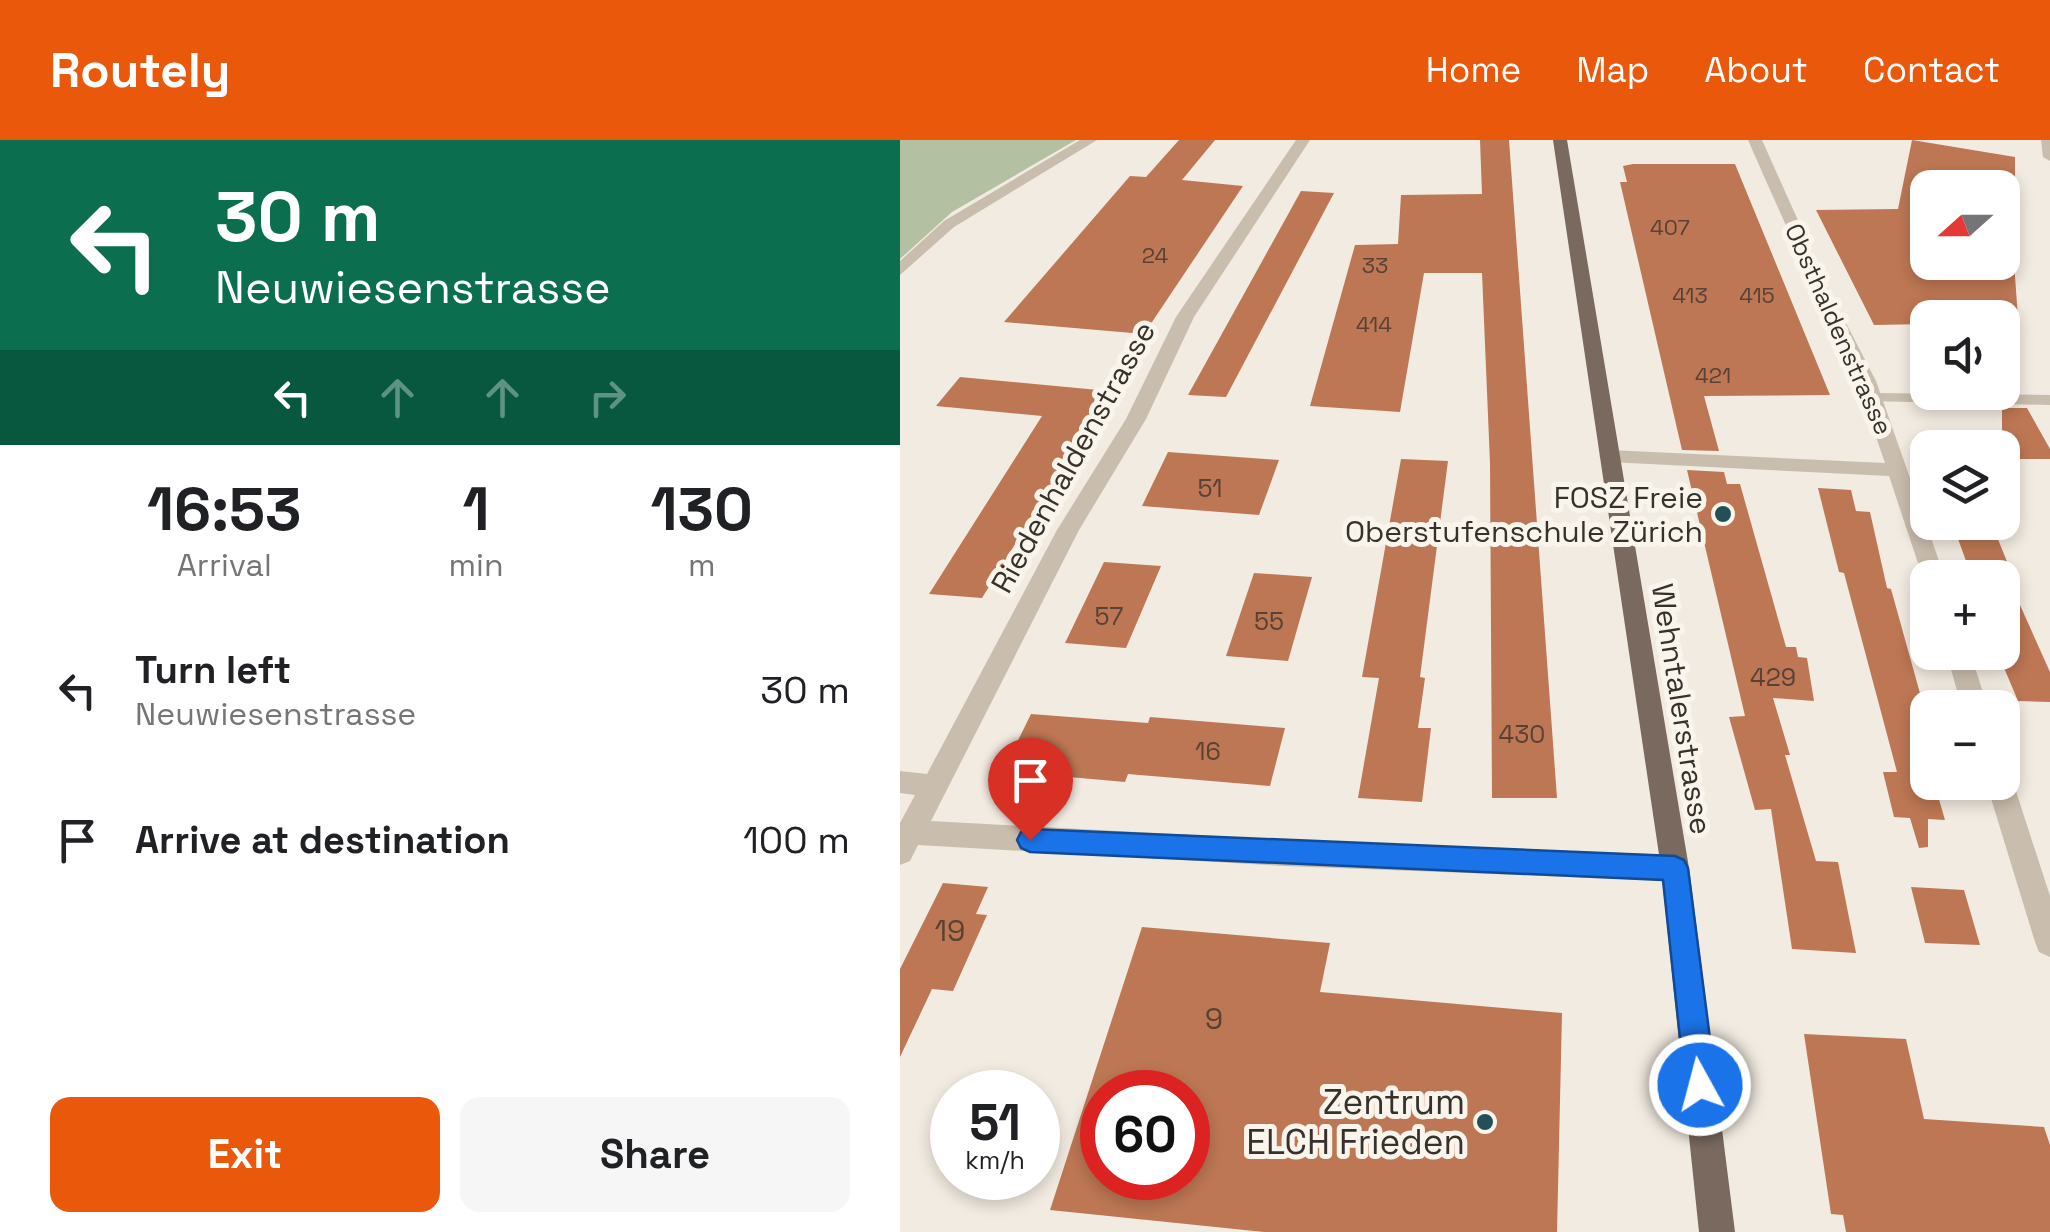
<!DOCTYPE html>
<meta charset="utf-8">
<style>
:root{--surface:#fff;--page:#f6f6f6;--text:#202124;--muted:#757577;--accent:#ea580c}
body{margin:0;font-family:"Space Grotesk",sans-serif;background:var(--page);color:var(--text);height:100vh;display:flex;flex-direction:column;font-size:38px;white-space:nowrap}
*{box-sizing:border-box;margin:0}
p{font-size:32px;color:var(--muted)}
.icon{flex:none;width:55px;height:55px;fill:none;stroke:currentColor;stroke-width:2;stroke-linecap:round;stroke-linejoin:round}
.map{position:relative;flex:1;overflow:hidden}
.details{display:flex;flex-direction:column;background:var(--surface);width:900px}
.details>*{flex:none}
.guide{background:#0b6e4f;color:#fff;overflow:hidden}
.needle{width:65px;rotate:249deg}
.buttons{position:absolute;left:1010px;top:30px;display:grid;gap:20px}
.buttons a{display:grid;place-items:center;width:110px;height:110px;border-radius:20px;background:var(--surface);box-shadow:0 5px 15px #0003;font-size:50px}
.speed{position:absolute;left:30px;top:930px;display:flex;gap:20px;font-size:50px;font-weight:700;text-align:center}
.speed>*{display:grid;place-content:center;width:130px;height:130px;border-radius:50%;background:var(--surface);box-shadow:0 5px 15px #0003;line-height:1}
.speed small{font-size:25px;font-weight:400}
.speed .limit{border:15px solid #d22;background:#fff;color:#111}
.pin{position:absolute;display:grid;place-items:center;width:85px;height:85px;color:#fff;margin:-102px -42px;border-radius:50% 50% 50% 0;rotate:-45deg;box-shadow:0 0 10px #0007}
.pin .icon{rotate:45deg}
.me{position:absolute;width:110px;margin:-55px;rotate:353deg;stroke-linejoin:round;filter:drop-shadow(0 0 8px #0008)}
.turn{display:flex;align-items:center;gap:35px;height:210px;padding:0 50px;font-size:45px}
.turn .icon{width:130px;height:130px;stroke-width:2.5}
.turn b{display:block;font-size:70px;line-height:85px}
.lanes{display:flex;align-items:center;height:95px;padding:0 50px;background:#0003;justify-content:center;gap:50px;direction:ltr}
.lanes .off{opacity:.35}
.eta{display:flex;justify-content:space-evenly;align-items:center;height:170px;text-align:center}
.eta b{font-size:60px;font-weight:700;line-height:70px}
.cta{display:flex;gap:20px;margin-top:auto;padding:20px 50px}
.cta a{flex:1;height:115px;border-radius:20px;background:var(--accent);color:#fff;font-size:40px;font-weight:700;line-height:115px;text-align:center}
.cta a+a{background:var(--page);color:var(--text)}
ul{padding:0;list-style:none}
li{display:flex;align-items:center;gap:30px;height:150px;padding:0 50px}
li div{flex:1}
li b{display:block;font-size:38px}
li em{font-style:normal}
header{display:flex;align-items:center;gap:60px;box-sizing:border-box;height:140px;padding:0 50px;background:var(--accent);color:#fff}
header strong{font-size:48px}
nav{display:flex;gap:55px;margin-inline-start:auto;font-size:35px}
main{display:flex;flex:1;min-height:0}
.map>svg:first-child{display:block}
.green{fill:#b3c0a2}
.building{fill:#bd7754;fill-rule:evenodd}
.lines{fill:none;stroke-linecap:round;stroke-linejoin:round}
.service{fill:#c9bdad;fill-rule:evenodd}
.minor{fill:#c9bdad;fill-rule:evenodd}
.primary{fill:#79695e;fill-rule:evenodd}
.route{fill:#1a73e8;stroke:#114b97;stroke-width:2.5}
.poi-dot{fill:#244f57;stroke:#f9f5ed;stroke-width:4}
.labels{text-anchor:middle;dominant-baseline:central;stroke-width:10;stroke-linejoin:round;paint-order:stroke}
.far-number-label{font-size:22px;fill:#594235}
.far-street-label{font-size:25px;fill:#38312b;stroke:#f9f5ed}
.number-label{font-size:25px;fill:#594235}
.street-label{font-size:30px;fill:#38312b;stroke:#f9f5ed}
.poi-label{font-size:30px;fill:#38312b;stroke:#f9f5ed;text-anchor:end}
.near-number-label{font-size:30px;fill:#594235}
.near-poi-label{font-size:35px;fill:#38312b;stroke:#f9f5ed;text-anchor:end}
</style>
<header>
<strong>Routely</strong>
<nav><a>Home</a><a>Map</a><a>About</a><a>Contact</a></nav>
</header>
<main>
<section class="details">
<div class="guide">
<div class="turn"><svg class="icon" aria-label="left" viewBox="0 0 24 24"><path d="M17 20v-9H6M10 6l-5 5 5 5"/></svg><div><b>30 m</b>Neuwiesenstrasse</div></div>
<div class="lanes"><svg class="icon" aria-label="left" viewBox="0 0 24 24"><path d="M17 20v-9H6M10 6l-5 5 5 5"/></svg><svg class="icon off" aria-label="ahead" viewBox="0 0 24 24"><path d="M12 20V5M6 11l6-6 6 6"/></svg><svg class="icon off" aria-label="ahead" viewBox="0 0 24 24"><path d="M12 20V5M6 11l6-6 6 6"/></svg><svg class="icon off" aria-label="right" viewBox="0 0 24 24"><path d="M7 20v-9h11M14 6l5 5-5 5"/></svg></div>
</div>
<div class="eta">
<div><b>16:53</b><p>Arrival</p></div>
<div><b>1</b><p>min</p></div>
<div><b>130</b><p>m</p></div>
</div>
<ul>
<li><svg class="icon" aria-label="left" viewBox="0 0 24 24"><path d="M17 20v-9H6M10 6l-5 5 5 5"/></svg><div><b>Turn left</b><p>Neuwiesenstrasse</p></div><em>30 m</em></li>
<li><svg class="icon" aria-label="arrive" viewBox="0 0 24 24"><path d="M6 21V4h12l-3 4 3 4H6"/></svg><div><b>Arrive at destination</b></div><em>100 m</em></li>
</ul>
<div class="cta"><a>Exit</a><a>Share</a></div>
</section>
<div class="map">
<svg width="1150" height="1092" viewBox="0 0 1150 1092">
<rect width="100%" height="100%" fill="#f2ebe1"/>
<!-- green -->
<polygon class="green" points="0,0 176,0 52,72 0,119"/>
<!-- building -->
<g class="building">
<polygon points="279,0 315,0 282,40 343,46 244,194 104,182 230,36 246,37"/>
<polygon points="580,0 609,0 657,658 592,658 590,323 582,133 524,133 500,272 410,266 455,105 498,104 501,55 582,54"/>
<polygon points="1012,0 1115,17 1115,48 1028,48 1028,122 1114,122 1118,178 1022,178 1026,184 974,185 916,70 998,69"/>
<polygon points="733,24 835,24 930,255 804,256 819,311 782,310 720,42 727,42 723,26"/>
<polygon points="401,51 434,53 326,257 288,255"/>
<polygon points="60,237 209,251 82,458 29,454 142,276 36,266"/>
<polygon points="1102,268 1127,268 1150,309 1150,319 1102,319"/>
<polygon points="268,312 379,320 359,375 242,366"/>
<polygon points="501,319 548,321 520,537 525,538 518,588 531,588 522,662 458,658 479,538 462,537"/>
<polygon points="787,330 824,332 827,344 840,344 886,507 896,507 898,517 907,518 914,561 873,558 890,615 885,615 916,721 938,722 956,813 892,809 871,669 855,670 829,577 845,576"/>
<polygon points="918,348 951,350 956,371 970,372 987,448 991,449 1028,582 1028,642 1034,642 1045,680 1028,679 1028,707 1019,708 1010,678 994,677 983,632 997,632 944,433 939,432"/>
<polygon points="1052,382 1091,382 1108,424 1066,421"/>
<polygon points="204,422 261,426 226,508 165,503"/>
<polygon points="1102,425 1150,532 1150,562 1118,561 1102,523"/>
<polygon points="354,433 412,437 388,521 326,516"/>
<polygon points="131,574 248,583 250,577 385,588 370,646 228,634 225,642 103,631"/>
<polygon points="43,743 88,747 76,774 87,775 53,851 32,849 0,917 0,829"/>
<polygon points="1011,747 1064,750 1080,805 1025,803"/>
<path d="M 242,787 L 430,803 L 420,852 L 662,873 L 657,1092 L 364,1092 L 150,1070 ZM 202,952 L 288,952 L 288,1038 L 202,1038 Z"/>
<polygon points="904,894 1006,899 1024,979 1144,987 1150,1005 1150,1092 946,1092 943,1075 931,1074"/>
</g>
<g class="lines">
<!-- service -->
<polygon class="service" points="973,253 1150,255 1150,265 968,261 968,255"/>
<!-- minor -->
<g class="minor">
<polygon points="180,0 197,0 54,87 0,135 0,121 44,81"/>
<polygon points="396,0 410,0 294,177 246,279 179,390 31,681 384,700 775,715 785,719 789,728 785,737 775,741 384,726 18,705 10,721 0,725 0,683 15,655 0,653 0,631 27,634 157,390 226,279 276,177"/>
<path d="M 848,0 L 862,0 L 931,154 L 976,241 L 1045,438 L 1028,438 L 1028,444 L 1023,438 L 989,336 L 709,322 L 699,316 L 709,310 L 985,323 C 948,212 894,107 848,0 Z"/>
<polygon points="1141,0 1150,0 1150,21 1143,17"/>
<polygon points="1046,512 1070,512 1088,568 1062,568"/>
<polygon points="1102,632 1113,642 1150,756 1150,817 1139,812 1135,802 1086,642 1102,642"/>
</g>
<!-- primary -->
<polygon class="primary" points="653,0 667,0 789,728 835,1092 799,1092 761,728"/>
</g>
<!-- route -->
<polygon class="route" points="130,689 775,716 784,720 788,728 816,945 811,956 800,960 790,956 785,945 763,740 130,712 121,708 117,700 121,692"/>
<!-- markers -->
<g class="poi-dot">
<circle cx="823" cy="374" r="10"/>
<circle cx="585" cy="982" r="10"/>
</g>
<g class="labels">
<!-- far-number labels -->
<g class="far-number-label">
<text x="770" y="87">407</text>
<text x="255" y="115">24</text>
<text x="475" y="125">33</text>
<text x="790" y="155">413</text>
<text x="857" y="155">415</text>
<text x="474" y="184">414</text>
<text x="813" y="235">421</text>
</g>
<!-- far-street labels -->
<g class="far-street-label">
<text transform="translate(939 189) rotate(66)">Obsthaldenstrasse</text>
</g>
<!-- number labels -->
<g class="number-label">
<text x="310" y="348">51</text>
<text x="209" y="476">57</text>
<text x="369" y="481">55</text>
<text x="873" y="537">429</text>
<text x="622" y="594">430</text>
<text x="308" y="611">16</text>
</g>
<!-- street labels -->
<g class="street-label">
<text transform="translate(173 317) rotate(-61)">Riedenhaldenstrasse</text>
<text transform="translate(782 569) rotate(81)">Wehntalerstrasse</text>
</g>
<!-- poi labels -->
<g class="poi-label">
<text x="803" y="357">FOSZ Freie<tspan x="803" dy="34">Oberstufenschule Zürich</tspan></text>
</g>
<!-- near-number labels -->
<g class="near-number-label">
<text x="50" y="790">19</text>
<text x="314" y="878">9</text>
</g>
<!-- near-poi labels -->
<g class="near-poi-label">
<text x="565" y="962">Zentrum<tspan x="565" dy="40">ELCH Frieden</tspan></text>
</g>
</g>
</svg>
<div class="buttons">
<a><svg class="needle" viewBox="-14 -14 28 28"><path d="M0-13l5 13h-10z" fill="#e53935"/><path d="M0 13l5-13h-10z" fill="#757577"/></svg></a>
<a><svg class="icon" aria-label="sound" viewBox="0 0 24 24"><path d="M4 9h4l5-4v14l-5-4H4zM17 9q2 3 0 6"/></svg></a>
<a><svg class="icon" aria-label="layers" viewBox="0 0 24 24"><path d="M12 4l9 5-9 5-9-5zM3 14l9 5 9-5"/></svg></a>
<a>+</a>
<a>−</a>
</div>
<div class="speed"><div>51<small>km/h</small></div><div class="limit">60</div></div>
<div class="pin" style="left:130px;top:700px;background:#d93025"><svg class="icon" aria-label="arrive" viewBox="0 0 24 24"><path d="M6 21V4h12l-3 4 3 4H6"/></svg></div>
<svg class="me" style="left:800px;top:945px" viewBox="-20 -20 40 40"><circle r="17" fill="#1a73e8" stroke="#fff" stroke-width="3"/><path d="M0-11L8 9 0 5-8 9z" fill="#fff"/></svg>
</div>
</main>
